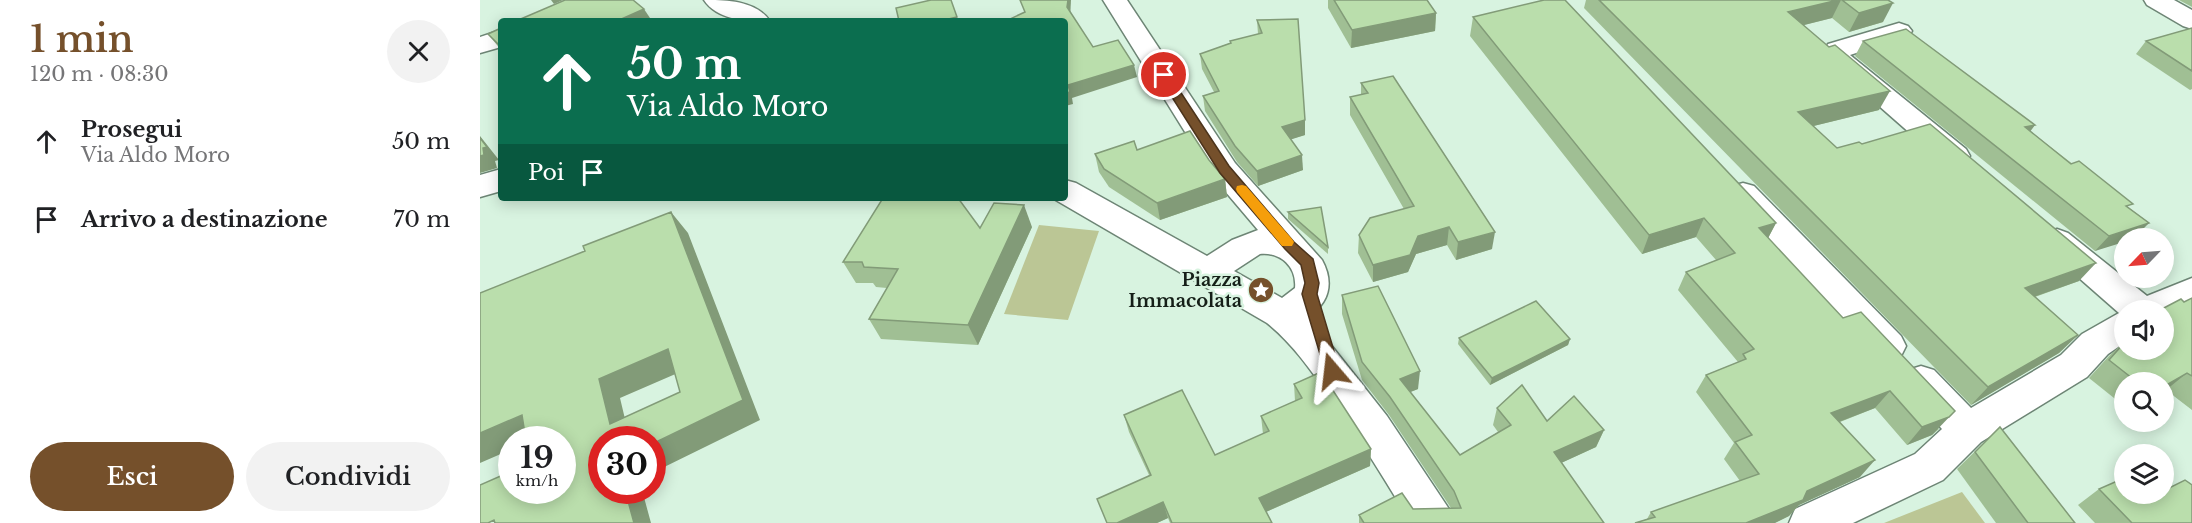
<!DOCTYPE html>
<html lang="it">
<meta charset="utf-8">
<style>
:root{--surface:#fff;--page:#f2f2f2;--text:#202124;--muted:#757577;--accent:#75502b}
body{margin:0;font-family:"Libre Baskerville",serif;background:var(--page);color:var(--text);height:100vh;display:flex;flex-direction:column;font-size:22px;white-space:nowrap}
*{box-sizing:border-box;margin:0}
p{font-size:20px;color:var(--muted)}
.icon{flex:none;width:33px;height:33px;fill:none;stroke:currentColor;stroke-width:2;stroke-linecap:round;stroke-linejoin:round}
.map{position:relative;flex:1;overflow:hidden}
.drawer{display:flex;flex-direction:column;background:var(--surface);width:480px}
.drawer>*{flex:none}
.hud{position:absolute;left:18px;top:18px;width:570px;height:183px;border-radius:6px;box-shadow:0 3px 15px #0003;background:#0b6e4f;color:#fff;overflow:hidden}
.needle{width:39px;rotate:245deg}
.tools{position:absolute;left:1634px;top:228px;display:grid;gap:12px}
.tools a{display:grid;place-items:center;width:60px;height:60px;border-radius:50%;background:var(--surface);box-shadow:0 3px 15px #0003;font-size:30px}
.speed{position:absolute;left:18px;top:426px;display:flex;gap:12px;font-size:30px;font-weight:700;text-align:center}
.speed>*{display:grid;place-content:center;width:78px;height:78px;border-radius:50%;background:var(--surface);box-shadow:0 3px 15px #0003;line-height:1}
.speed small{font-size:15px;font-weight:400}
.speed .limit{border:9px solid #d22;background:#fff;color:#111}
.pin{position:absolute;display:grid;place-items:center;width:51px;height:51px;color:#fff;margin:-26px;border:3px solid #fff;border-radius:50%;box-shadow:0 2px 6px #0007}
.me{position:absolute;width:66px;margin:-33px;rotate:343deg;stroke-linejoin:round;filter:drop-shadow(0 0 4px #0008)}
.turn{display:flex;align-items:center;gap:21px;height:126px;padding:0 30px;font-size:27px}
.turn .icon{width:78px;height:78px;stroke-width:2.5}
.turn b{display:block;font-size:42px;line-height:51px}
.then{display:flex;align-items:center;height:57px;padding:0 30px;background:#0003;gap:12px;font-size:22px}
.round{display:grid;place-items:center;flex:none;width:63px;height:63px;border-radius:32px;background:var(--page)}
.head{display:flex;align-items:center;justify-content:space-between;height:102px;padding:0 30px}
h1{font-size:36px;font-weight:600;line-height:45px;color:var(--accent)}
.primary-button{display:flex;gap:12px;margin-top:auto;padding:12px 30px}
.primary-button a{flex:1;height:69px;border-radius:36px;background:var(--accent);color:#fff;font-size:24px;font-weight:600;line-height:69px;text-align:center}
.primary-button a+a{background:var(--page);color:var(--text)}
ul{padding:0;list-style:none}
li{display:flex;align-items:center;gap:18px;height:78px;padding:0 30px}
li div{flex:1}
li b{display:block;font-size:22px}
li em{font-style:normal}
main{display:flex;flex:1;min-height:0}
.map>svg:first-child{display:block}
.green{fill:#bbc695}
.lines{fill:none;stroke-linecap:round;stroke-linejoin:round}
.minor-casing{stroke:#6d8575;stroke-width:3}
.minor{fill:#fff;fill-rule:evenodd}
.wall{fill:#a0bf94}
.shaded-wall{fill:#829b78}
.building{fill:#badeac;stroke:#829b78;stroke-width:1.5;fill-rule:evenodd}
.route{fill:#75502b;stroke:#4c341c;stroke-width:1.5}
.slow{fill:#f59e0b}
.labels{text-anchor:middle;dominant-baseline:central;stroke-width:5;stroke-linejoin:round;paint-order:stroke}
.poi-label{font-size:18px;font-weight:bold;fill:#151f18;stroke:#d8f3e0;text-anchor:end}
</style>
<main>
<section class="drawer">
<div class="head"><div><h1>1 min</h1><p>120 m · 08:30</p></div><a class="round"><svg class="icon" aria-label="close" viewBox="0 0 24 24"><path d="M6 6l12 12M18 6L6 18"/></svg></a></div>
<ul>
<li><svg class="icon" aria-label="ahead" viewBox="0 0 24 24"><path d="M12 20V5M6 11l6-6 6 6"/></svg><div><b>Prosegui</b><p>Via Aldo Moro</p></div><em>50 m</em></li>
<li><svg class="icon" aria-label="arrive" viewBox="0 0 24 24"><path d="M6 21V4h12l-3 4 3 4H6"/></svg><div><b>Arrivo a destinazione</b></div><em>70 m</em></li>
</ul>
<div class="primary-button"><a>Esci</a><a>Condividi</a></div>
</section>
<div class="map">
<svg width="1712" height="523" viewBox="0 0 1712 523">
<rect width="100%" height="100%" fill="#d8f3e0"/>
<!-- green -->
<g class="green">
<polygon points="559,225 619,231 588,320 524,314"/>
<polygon points="1482,492 1505,523 1404,523"/>
</g>
<g class="lines">
<!-- minor casing -->
<g class="minor-casing">
<g id="minor">
<path d="M 224,0 C 246,0 275,0 290,21 C 267,21 238,21 224,0 Z"/>
<path d="M 623,0 L 647,0 L 755,163 L 842,260 C 854,282 850,303 828,316 L 907,416 L 969,509 L 975,523 L 931,523 C 905,480 879,437 849,396 C 830,369 812,343 787,323 L 574,199 L 585,198 L 585,180 L 596,183 L 727,256 L 752,240 L 778,230 L 733,177 ZM 780,254 C 801,252 817,267 815,288 L 802,298 L 754,271 Z"/>
<polygon points="1664,0 1694,0 1712,10 1712,29 1703,26 1667,5"/>
<polygon points="1419,23 1428,26 1432,31 1428,36 1370,55 1486,149 1490,156 1486,163 1475,166 1464,163 1341,55 1348,44"/>
<polygon points="21,30 21,47 0,53 0,37"/>
<polygon points="21,169 21,191 0,197 0,175"/>
<polygon points="1263,183 1274,186 1421,336 1426,346 1421,356 1408,360 1395,356 1252,202 1248,194 1252,186"/>
<polygon points="1577,229 1588,233 1667,296 1712,278 1712,306 1683,318 1683,310 1644,310 1644,343 1628,354 1607,377 1501,442 1463,480 1373,523 1309,523 1315,509 1435,454 1462,429 1428,392 1423,381 1428,370 1441,366 1454,370 1491,408 1581,355 1602,334 1639,313 1566,249 1561,241 1566,233"/>
</g>
</g>
<!-- minor -->
<use href="#minor" class="minor"/>
</g>
<!-- wall -->
<g class="wall">
<polygon points="848,0 947,0 956,13 955,31 871,48 848,8"/>
<polygon points="1106,0 1408,0 1403,22 1369,32 1352,18 1324,25 1399,110 1333,126 1357,148 1382,144 1599,281 1555,297 1598,335 1579,353 1491,405 1104,8"/>
<polygon points="1699,0 1712,0 1712,7"/>
<polygon points="993,17 1296,223 1288,238 1459,429 1452,435 1427,445 1395,408 1360,422 1380,477 1319,505 1309,516 1294,523 1155,523 1167,519 1171,512 1260,481 1244,459 1254,443 1216,392 1226,375 1258,362 1198,290 1206,272 1236,260 1216,237 1162,254 990,36"/>
<polygon points="777,20 825,120 825,135 811,139 823,170 778,186 757,162 725,111 723,96 734,92 722,69 720,54 750,43 750,41 778,34"/>
<polygon points="21,28 21,50 8,34"/>
<polygon points="1712,28 1712,89 1710,90 1656,54 1666,41"/>
<polygon points="1383,41 1555,125 1550,131 1669,223 1615,251 1375,56"/>
<polygon points="881,83 1012,249 976,260 967,245 936,254 928,272 893,282 878,253 879,235 924,209 870,115 870,97 881,95"/>
<polygon points="657,150 729,160 745,179 747,197 680,220 629,187 619,172 615,154"/>
<polygon points="808,212 848,247 848,254 808,219"/>
<polygon points="552,227 498,345 401,339 389,319 407,288 396,287 393,283 376,283 363,262 500,228"/>
<polygon points="862,295 938,389 930,392 980,455 1018,432 1013,425 1017,408 1067,421 1124,430 1116,447 1081,463 1124,523 879,523 879,515 933,509 971,508 909,415 882,380 862,314"/>
<polygon points="1712,298 1712,410 1686,390 1683,382 1644,382 1644,406 1609,378 1629,356 1644,342 1644,350 1704,302"/>
<polygon points="979,338 1090,339 1088,345 1010,385 978,344"/>
<polygon points="814,384 891,449 890,466 786,512 792,523 690,523 688,518 677,523 627,523 669,475 649,432 644,415 735,455 783,434 781,416 815,401"/>
<polygon points="1520,427 1595,523 1516,523 1477,469"/>
<polygon points="1619,489 1665,501 1712,523 1615,523 1598,505"/>
</g>
<!-- shaded-wall -->
<g class="shaded-wall">
<polygon points="71,0 83,0 74,4"/>
<polygon points="471,0 478,21 460,21"/>
<polygon points="588,0 591,0 590,20 587,7"/>
<polygon points="1358,0 1361,0 1352,18 1300,31 1308,12"/>
<polygon points="1413,3 1403,22 1369,32 1379,13"/>
<polygon points="164,9 172,21 137,21"/>
<polygon points="956,13 955,31 871,48 872,30"/>
<polygon points="654,65 657,77 592,98 593,104 585,106 585,93 588,85"/>
<polygon points="1410,91 1399,110 1309,132 1318,112"/>
<polygon points="825,120 825,135 803,142 802,127"/>
<polygon points="1555,125 1544,140 1545,127"/>
<polygon points="0,136 19,160 15,161 17,168 0,173"/>
<polygon points="822,155 823,170 778,186 777,171"/>
<polygon points="745,179 747,197 680,220 677,203"/>
<polygon points="544,205 552,227 498,345 488,325"/>
<polygon points="191,212 208,233 280,420 172,473 172,444 263,400"/>
<polygon points="1224,218 1216,237 1162,254 1169,235"/>
<polygon points="1296,223 1286,242 1279,228"/>
<polygon points="1669,223 1654,238 1644,238 1644,242 1615,251 1629,236"/>
<polygon points="969,227 967,245 936,254 928,272 893,282 893,265 938,236"/>
<polygon points="1015,232 1012,249 976,260 978,242"/>
<polygon points="1616,263 1599,281 1528,306 1545,288"/>
<polygon points="1598,335 1579,353 1491,405 1508,387"/>
<polygon points="1090,339 1088,345 1010,385 1012,378"/>
<polygon points="188,349 207,369 140,398 150,440 130,424 119,379"/>
<polygon points="940,371 938,389 918,397 920,379"/>
<polygon points="1707,373 1686,390 1683,392 1683,387"/>
<polygon points="1410,391 1395,408 1338,430 1351,413"/>
<polygon points="1475,411 1452,435 1427,445 1442,427"/>
<polygon points="42,415 53,440 32,440 32,449 0,463 0,433"/>
<polygon points="1124,430 1116,447 1068,469 1074,452"/>
<polygon points="891,449 890,466 781,514 779,498"/>
<polygon points="1395,460 1380,477 1319,505 1309,516 1295,523 1266,523 1327,491"/>
<polygon points="145,490 162,490 171,523 154,523"/>
<polygon points="683,502 688,518 677,523 637,523"/>
</g>
<!-- building -->
<g class="building">
<polygon points="85,0 153,0 164,9 137,21 36,21"/>
<polygon points="451,0 471,0 477,17 460,21 419,21 416,8"/>
<polygon points="540,0 588,0 587,7 613,47 638,40 654,65 588,85 590,92 585,93 585,21 531,21 530,19 545,12"/>
<polygon points="854,0 947,0 956,13 872,30"/>
<polygon points="1064,0 1085,0 1296,223 1279,228 1363,318 1381,312 1475,411 1469,417 1442,427 1410,391 1351,413 1395,460 1327,491 1323,500 1266,523 1155,523 1175,517 1171,512 1279,474 1255,442 1272,435 1226,375 1266,359 1263,354 1274,349 1206,272 1255,253 1224,218 1169,235 993,17"/>
<polygon points="1119,0 1358,0 1308,12 1349,47 1355,45 1410,91 1318,112 1357,148 1379,142 1382,144 1450,124 1616,263 1545,288 1598,335 1508,387"/>
<polygon points="1362,0 1408,0 1413,3 1379,13"/>
<polygon points="818,19 825,120 802,127 822,155 777,171 755,146 723,96 739,91 720,54 751,43 750,41 782,33 777,20"/>
<polygon points="21,28 21,47 8,34"/>
<polygon points="1712,28 1712,71 1666,41"/>
<polygon points="1426,29 1555,125 1545,127 1591,164 1599,161 1653,204 1646,206 1669,223 1629,236 1383,41"/>
<polygon points="913,76 1015,232 978,242 969,227 938,236 930,255 893,265 879,235 890,218 934,206 870,97 888,93 881,83"/>
<polygon points="710,131 729,160 745,179 677,203 624,169 615,154 654,141 657,150"/>
<polygon points="0,138 7,147 3,148 4,155 0,156"/>
<polygon points="403,198 478,198 500,228 514,203 544,205 488,325 389,319 418,269 384,267 382,262 363,262"/>
<polygon points="841,207 848,247 808,212"/>
<path d="M 191,212 L 263,400 L 172,444 L 172,440 L 122,440 L 122,490 L 145,490 L 154,523 L 15,523 L 14,520 L 8,523 L 0,523 L 0,485 L 32,471 L 32,490 L 82,490 L 82,440 L 46,440 L 42,415 L 0,433 L 0,293 L 105,251 L 103,246 ZM 188,349 L 200,392 L 130,424 L 119,379 Z"/>
<polygon points="898,286 940,371 920,379 980,455 1031,425 1017,408 1042,385 1067,421 1094,396 1124,430 1074,452 1124,523 884,523 879,515 922,493 933,509 981,508 974,491 910,397 882,362 862,295"/>
<polygon points="1712,298 1712,376 1707,373 1683,387 1683,382 1657,382 1629,360 1644,343 1644,350 1683,350 1683,310 1680,310 1701,299 1704,302"/>
<polygon points="1056,301 1090,339 1012,378 979,338"/>
<polygon points="841,372 891,449 779,498 792,523 692,523 683,502 637,523 627,523 617,499 671,475 644,415 702,390 735,455 789,431 781,416 822,398 814,384"/>
<polygon points="1520,427 1595,523 1548,523 1495,452"/>
<polygon points="1642,479 1644,481 1644,494 1657,494 1665,501 1678,494 1683,494 1683,491 1705,480 1712,485 1712,523 1652,523 1619,489"/>
</g>
<!-- route -->
<polygon class="route" points="684,72 688,73 749,166 814,242 833,259 839,283 837,294 860,371 857,375 852,377 847,375 845,371 822,294 825,283 821,265 805,249 740,173 678,75"/>
<!-- slow -->
<polygon class="slow" points="762,185 766,186 812,239 814,242 812,246 802,246 757,192 756,189 757,186"/>
<!-- icons -->
<defs>
<g id="sight-disc" transform="scale(1.35)"><circle r="9.5" fill="#75502b" stroke="#d8f3e0"/><path d="M0-6L1.8-2.2L6-1.7L2.9 1.2L3.7 5.4L0 3.3L-3.7 5.4L-2.9 1.2L-6-1.7L-1.8-2.2Z" fill="#fff"/></g>
</defs>
<g fill-rule="evenodd">
<use href="#sight-disc" x="781" y="290"/>
</g>
<g class="labels">
<!-- poi labels -->
<g class="poi-label">
<text x="762" y="280">Piazza<tspan x="762" dy="21">Immacolata</tspan></text>
</g>
</g>
</svg>
<div class="tools">
<a><svg class="needle" viewBox="-14 -14 28 28"><path d="M0-13l5 13h-10z" fill="#e53935"/><path d="M0 13l5-13h-10z" fill="#757577"/></svg></a>
<a><svg class="icon" aria-label="sound" viewBox="0 0 24 24"><path d="M4 9h4l5-4v14l-5-4H4zM17 9q2 3 0 6"/></svg></a>
<a><svg class="icon" aria-label="search" viewBox="0 0 24 24"><circle cx="10" cy="10" r="6"/><path d="M15 15l6 6"/></svg></a>
<a><svg class="icon" aria-label="layers" viewBox="0 0 24 24"><path d="M12 4l9 5-9 5-9-5zM3 14l9 5 9-5"/></svg></a>
</div>
<div class="speed"><div>19<small>km/h</small></div><div class="limit">30</div></div>
<div class="pin" style="left:684px;top:75px;background:#d93025"><svg class="icon" aria-label="arrive" viewBox="0 0 24 24"><path d="M6 21V4h12l-3 4 3 4H6"/></svg></div>
<svg class="me" style="left:852px;top:371px" viewBox="-20 -20 40 40"><path d="M0-17L14 15 0 8-14 15z" fill="#75502b" stroke="#fff" stroke-width="4"/></svg>
<div class="hud">
<div class="turn"><svg class="icon" aria-label="ahead" viewBox="0 0 24 24"><path d="M12 20V5M6 11l6-6 6 6"/></svg><div><b>50 m</b>Via Aldo Moro</div></div>
<div class="then">Poi<svg class="icon" aria-label="arrive" viewBox="0 0 24 24"><path d="M6 21V4h12l-3 4 3 4H6"/></svg></div>
</div>
</div>
</main>
